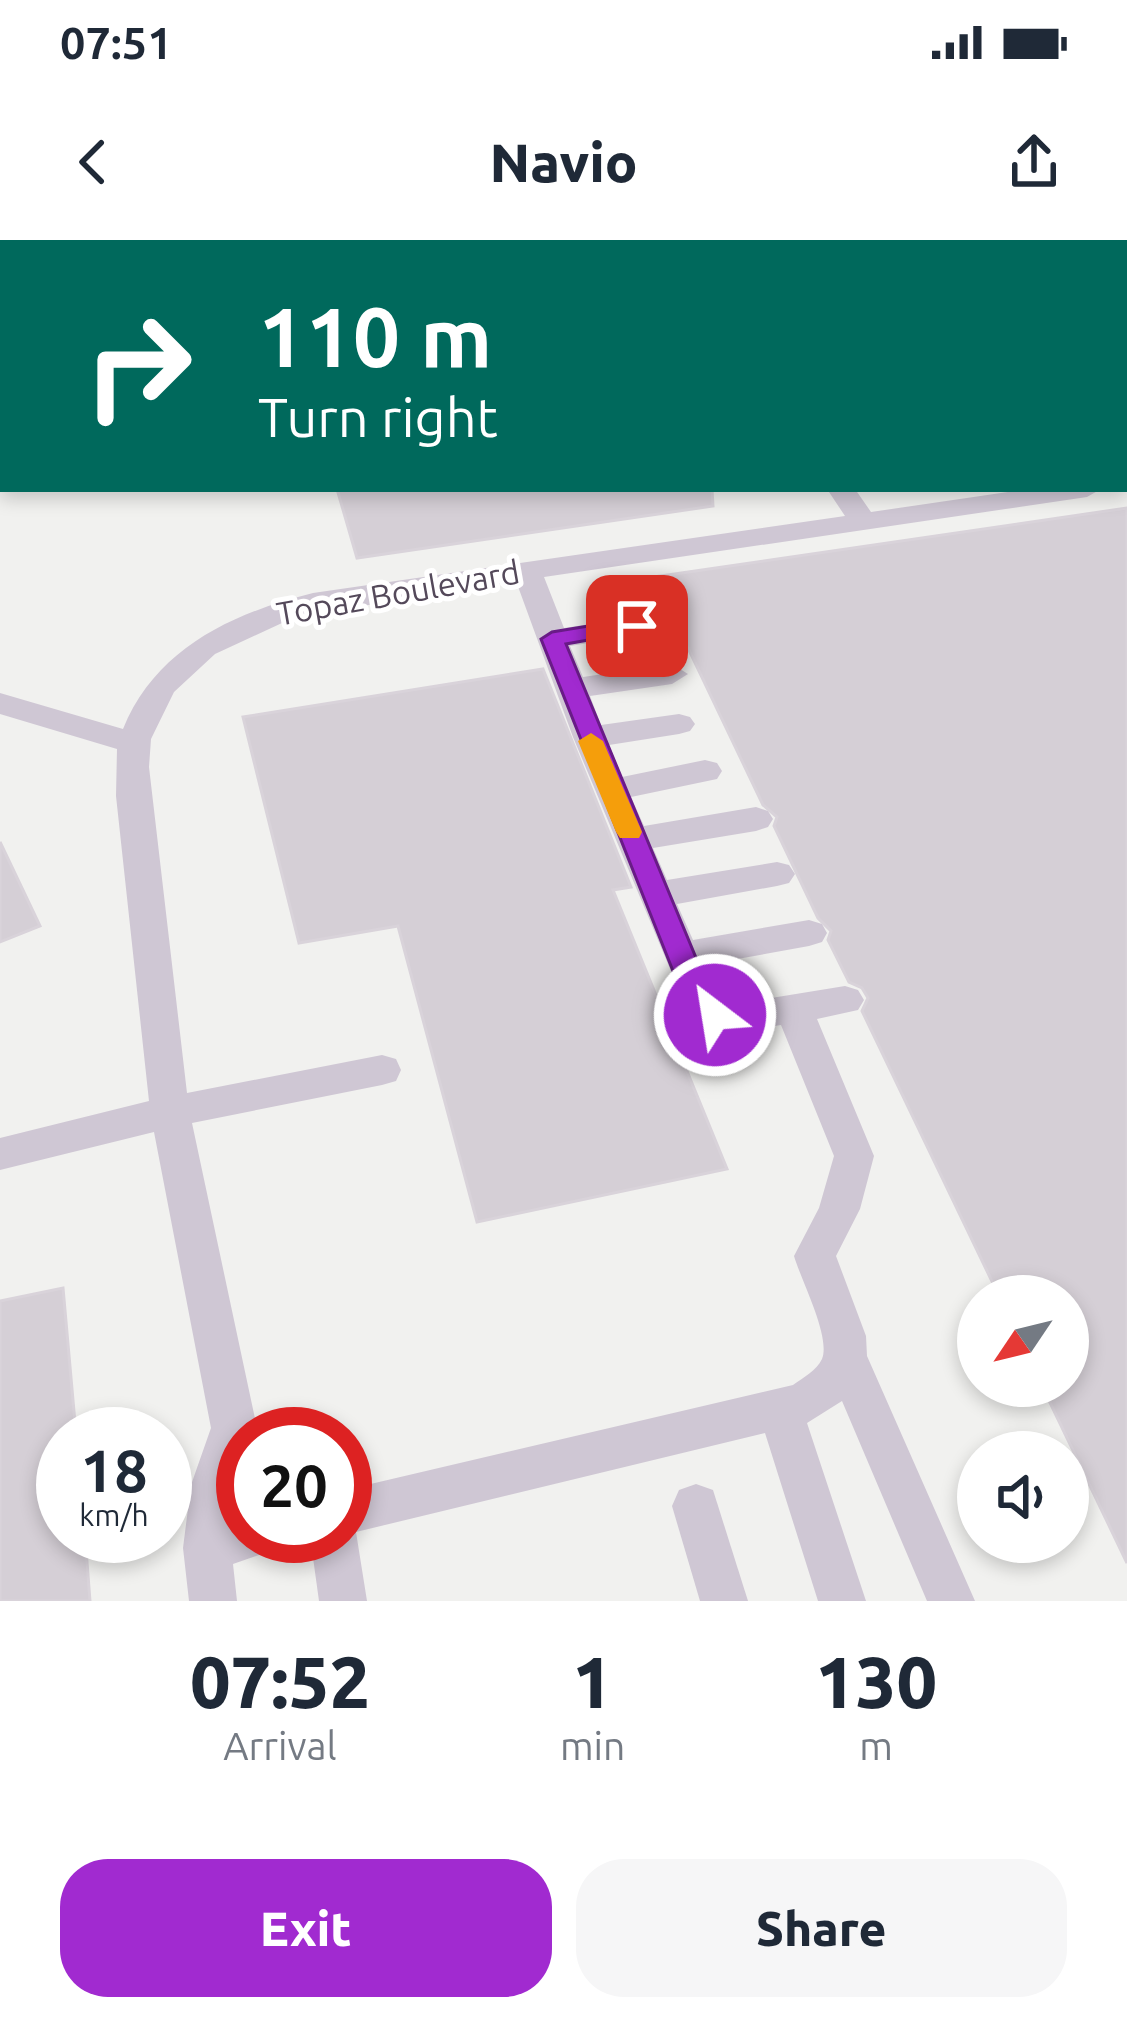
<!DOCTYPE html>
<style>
:root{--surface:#fff;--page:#f6f6f7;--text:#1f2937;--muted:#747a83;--accent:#a12ad0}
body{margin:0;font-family:Ubuntu,sans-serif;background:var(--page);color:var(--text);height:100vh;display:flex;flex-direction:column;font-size:45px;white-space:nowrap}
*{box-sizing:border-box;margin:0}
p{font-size:39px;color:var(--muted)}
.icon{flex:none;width:66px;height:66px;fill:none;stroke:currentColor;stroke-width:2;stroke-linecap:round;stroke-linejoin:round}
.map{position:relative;height:1361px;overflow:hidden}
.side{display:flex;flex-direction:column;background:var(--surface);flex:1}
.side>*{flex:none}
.guide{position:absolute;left:0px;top:0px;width:1128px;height:252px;box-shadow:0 6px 18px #0003;background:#00695c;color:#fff;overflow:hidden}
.needle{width:78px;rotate:235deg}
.tools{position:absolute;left:957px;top:1035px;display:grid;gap:24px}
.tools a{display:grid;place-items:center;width:132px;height:132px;border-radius:50%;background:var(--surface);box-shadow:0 6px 18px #0003;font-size:60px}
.speed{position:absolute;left:36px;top:1167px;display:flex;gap:24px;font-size:60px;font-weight:700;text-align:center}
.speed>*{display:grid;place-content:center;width:156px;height:156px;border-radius:50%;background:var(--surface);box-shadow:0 6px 18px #0003;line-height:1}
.speed small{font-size:30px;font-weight:400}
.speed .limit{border:18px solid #d22;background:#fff;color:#111}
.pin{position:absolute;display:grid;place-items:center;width:102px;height:102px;color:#fff;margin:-51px;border-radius:24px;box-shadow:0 6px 18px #0006}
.me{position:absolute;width:132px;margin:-66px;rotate:329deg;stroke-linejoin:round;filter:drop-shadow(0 0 9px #0008)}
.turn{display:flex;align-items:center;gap:42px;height:252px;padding:0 60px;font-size:54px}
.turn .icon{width:156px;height:156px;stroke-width:2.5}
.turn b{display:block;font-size:84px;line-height:102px}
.eta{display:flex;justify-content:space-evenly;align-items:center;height:204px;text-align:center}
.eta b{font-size:72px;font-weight:800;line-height:84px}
.primary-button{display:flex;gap:24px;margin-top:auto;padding:24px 60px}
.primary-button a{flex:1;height:138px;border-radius:48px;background:var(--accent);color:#fff;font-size:48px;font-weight:800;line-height:138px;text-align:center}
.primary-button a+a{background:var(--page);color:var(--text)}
.status{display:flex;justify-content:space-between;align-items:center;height:84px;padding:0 60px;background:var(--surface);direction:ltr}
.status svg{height:33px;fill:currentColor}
header{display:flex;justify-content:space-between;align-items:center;height:156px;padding:0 60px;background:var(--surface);font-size:54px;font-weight:800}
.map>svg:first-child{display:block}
.building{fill:#d5cfd6;stroke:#d9d3da;stroke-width:3}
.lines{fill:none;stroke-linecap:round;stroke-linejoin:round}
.minor{fill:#cfc7d4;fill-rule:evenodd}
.rail{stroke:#a7a1aa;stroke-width:6}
.route{fill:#a12ad0;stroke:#691b87;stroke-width:3}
.slow{fill:#f59e0b}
.labels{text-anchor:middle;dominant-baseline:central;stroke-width:10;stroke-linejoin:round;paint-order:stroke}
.street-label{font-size:33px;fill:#54495a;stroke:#fff}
</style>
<div class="status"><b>07:51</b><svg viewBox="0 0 49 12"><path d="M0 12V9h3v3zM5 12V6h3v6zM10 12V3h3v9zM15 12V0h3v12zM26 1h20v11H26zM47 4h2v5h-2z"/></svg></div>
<header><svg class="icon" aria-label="back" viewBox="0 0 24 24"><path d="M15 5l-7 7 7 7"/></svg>Navio<svg class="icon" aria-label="share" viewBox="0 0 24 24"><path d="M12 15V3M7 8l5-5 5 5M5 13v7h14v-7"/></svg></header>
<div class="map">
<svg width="1127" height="1361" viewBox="0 0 1127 1361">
<rect width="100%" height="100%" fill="#f1f1ef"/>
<!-- building -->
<g class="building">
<polygon points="337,249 712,249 713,266 357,318"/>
<polygon points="1127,268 1127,1323 1042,1146 1068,1146 1068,1056 999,1056 862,771 868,758 862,748 849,742 828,700 831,691 818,678 774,586 777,577 763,565 654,337"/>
<polygon points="543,429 631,647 613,650 727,929 477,982 398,686 299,703 243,477"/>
<polygon points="0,602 40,686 0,702"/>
<polygon points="63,1048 76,1194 63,1194 63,1296 85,1296 90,1361 0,1361 0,1061"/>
</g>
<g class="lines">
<!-- minor -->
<g class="minor">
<polygon points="613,0 637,0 639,3 615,3"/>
<polygon points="669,0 693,0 695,3 671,3"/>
<polygon points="1125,235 1127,251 1116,249 1125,249"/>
<path d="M 827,249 L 855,249 L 871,272 L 1029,249 L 1101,249 L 1087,257 L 544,337 L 564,388 L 637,377 L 652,386 L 637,395 L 570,406 L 583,437 L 672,424 L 688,434 L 672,444 L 590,456 L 601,485 L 679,474 L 690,477 L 695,484 L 690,491 L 679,494 L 609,505 L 622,537 L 705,520 L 717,523 L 722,531 L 717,539 L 631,557 L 644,586 L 756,567 L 768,571 L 773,579 L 768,587 L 756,591 L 653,608 L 667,640 L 777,622 L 789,625 L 795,634 L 789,643 L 777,646 L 677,664 L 693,700 L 809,680 L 822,684 L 827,693 L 822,702 L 809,706 L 704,725 L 717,752 L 735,764 L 845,746 L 858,750 L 864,760 L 858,770 L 817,779 L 874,916 L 860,969 L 836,1016 L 866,1096 L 867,1116 L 975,1361 L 927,1361 L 842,1161 L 807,1183 L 866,1361 L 818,1361 L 765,1193 L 356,1292 L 367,1361 L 319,1361 L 310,1296 L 345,1296 L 345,1250 L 793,1145 C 803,1138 817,1130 822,1119 C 831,1097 801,1040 794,1016 L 819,968 L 834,916 L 781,785 C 738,792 705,798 681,755 L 573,497 L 516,341 L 295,377 L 215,414 L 174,452 L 151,499 L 149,527 L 187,853 L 382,815 L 396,819 L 401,830 L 396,841 L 382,845 L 192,883 L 257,1188 L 255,1194 L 243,1194 L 243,1228 L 234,1278 L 243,1275 L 243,1296 L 275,1296 L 268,1312 L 233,1324 L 237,1361 L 189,1361 L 183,1308 L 191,1245 L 211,1188 L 154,892 L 0,930 L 0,898 L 149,861 L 116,556 L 117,509 L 0,474 L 0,453 L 123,489 C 156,408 233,373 313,353 L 845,276 Z"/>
<polygon points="696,1244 713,1250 748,1361 700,1361 672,1266 679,1250"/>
</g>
<!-- rail -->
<polyline class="rail" points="142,3 153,0"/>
</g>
<!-- route -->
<polygon class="route" points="637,378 648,386 645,390 566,404 704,737 729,775 715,785 705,782 677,741 541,399 552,392"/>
<!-- slow -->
<polygon class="slow" points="591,493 603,501 642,592 639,598 620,598 616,592 578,501"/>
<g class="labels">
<!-- street labels -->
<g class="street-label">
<text transform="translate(398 352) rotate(-10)">Topaz Boulevard</text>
</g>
</g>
</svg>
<div class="tools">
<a><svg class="needle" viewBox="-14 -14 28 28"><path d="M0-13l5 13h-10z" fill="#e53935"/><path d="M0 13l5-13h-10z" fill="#747a83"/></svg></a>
<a><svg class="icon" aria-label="sound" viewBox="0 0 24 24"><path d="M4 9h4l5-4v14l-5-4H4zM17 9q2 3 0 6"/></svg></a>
</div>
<div class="speed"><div>18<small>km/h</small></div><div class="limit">20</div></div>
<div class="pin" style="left:637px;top:386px;background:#d93025"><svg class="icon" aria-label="arrive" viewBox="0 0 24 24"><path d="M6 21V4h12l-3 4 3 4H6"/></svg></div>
<svg class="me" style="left:715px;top:775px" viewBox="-20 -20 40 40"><circle r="17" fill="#a12ad0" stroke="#fff" stroke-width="3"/><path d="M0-11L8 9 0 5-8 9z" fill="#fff"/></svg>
<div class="guide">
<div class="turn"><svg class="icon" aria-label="right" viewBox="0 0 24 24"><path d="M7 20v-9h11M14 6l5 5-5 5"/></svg><div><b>110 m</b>Turn right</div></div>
</div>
</div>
<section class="side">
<div class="eta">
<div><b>07:52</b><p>Arrival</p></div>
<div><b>1</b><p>min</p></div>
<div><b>130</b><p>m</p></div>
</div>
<div class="primary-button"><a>Exit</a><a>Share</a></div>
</section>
